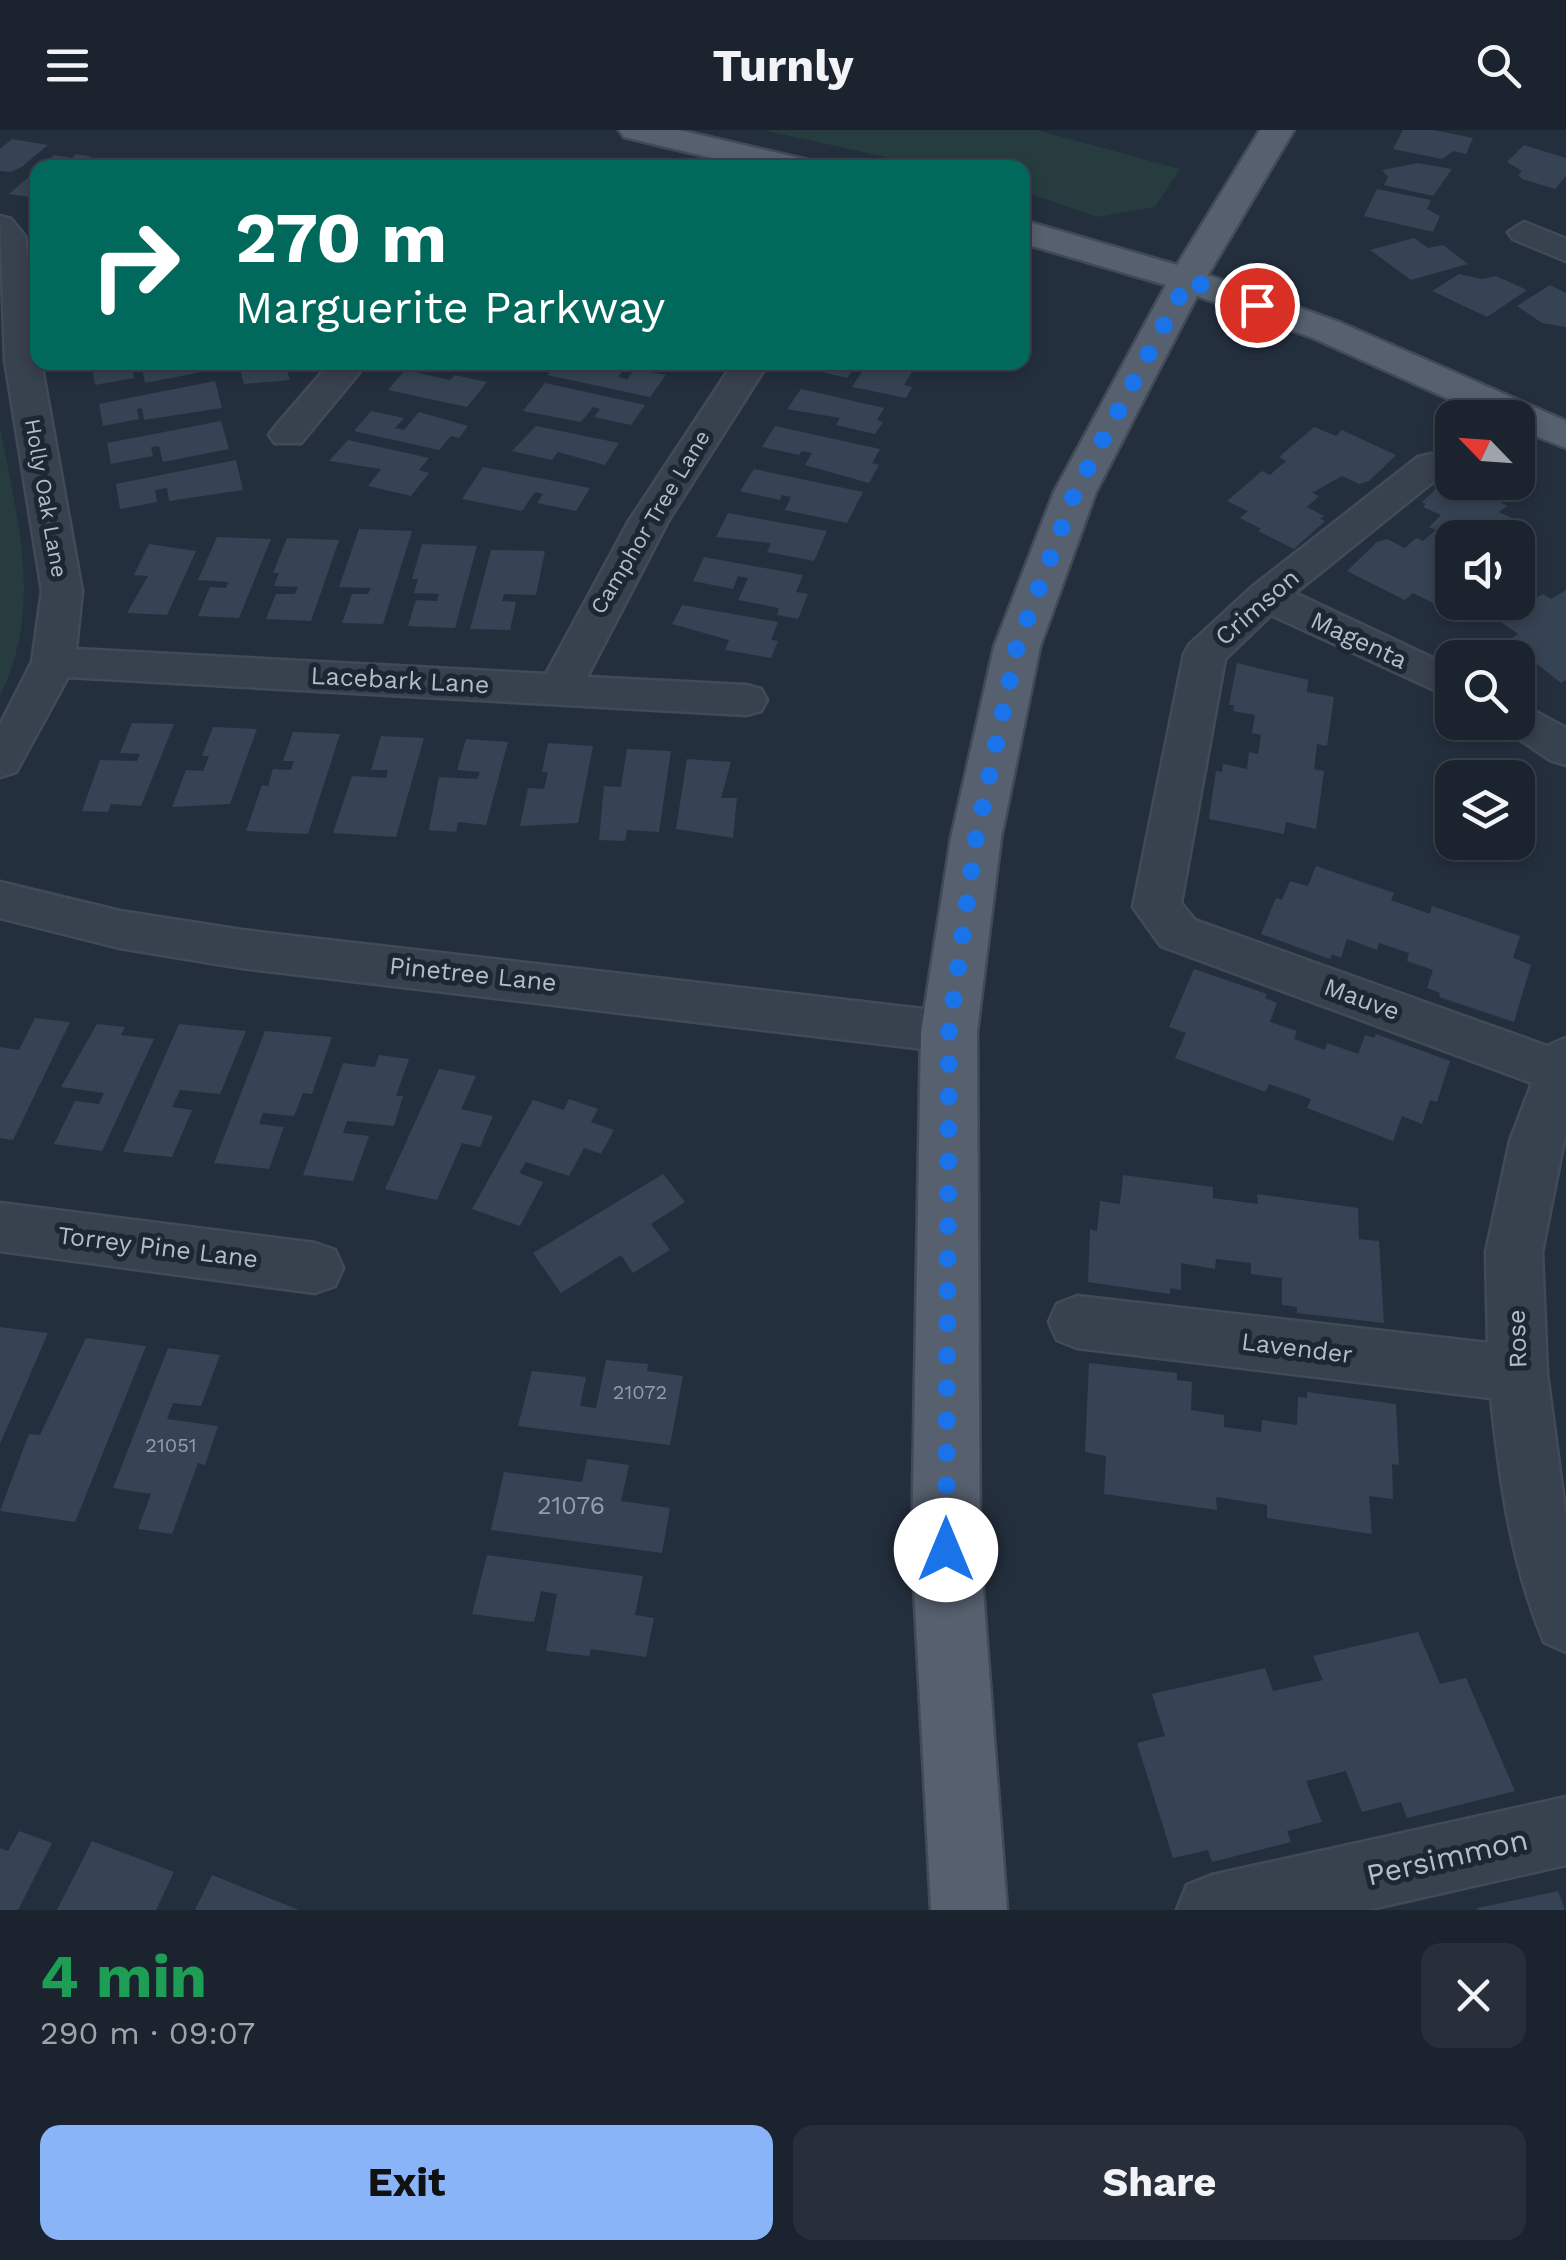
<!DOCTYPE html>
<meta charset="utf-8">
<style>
:root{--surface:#1b232e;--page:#282f3a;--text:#f1f3f6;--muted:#a0a4aa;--line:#39404a;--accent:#8ab4f8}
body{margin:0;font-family:"Work Sans",sans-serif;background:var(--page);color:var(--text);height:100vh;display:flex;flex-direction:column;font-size:38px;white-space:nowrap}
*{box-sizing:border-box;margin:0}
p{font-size:32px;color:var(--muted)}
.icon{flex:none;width:55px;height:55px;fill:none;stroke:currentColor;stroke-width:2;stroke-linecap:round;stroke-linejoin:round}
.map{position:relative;height:1780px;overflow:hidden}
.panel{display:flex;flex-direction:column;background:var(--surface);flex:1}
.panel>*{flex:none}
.guide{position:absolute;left:30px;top:30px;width:1000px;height:210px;border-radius:20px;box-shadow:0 5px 15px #0003,0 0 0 2px var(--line);background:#00695c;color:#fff;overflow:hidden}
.needle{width:65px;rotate:295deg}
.tools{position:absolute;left:1435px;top:270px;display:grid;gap:20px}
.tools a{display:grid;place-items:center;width:100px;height:100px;border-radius:20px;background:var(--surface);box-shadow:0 5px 15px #0003,0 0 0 2px var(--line);font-size:50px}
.pin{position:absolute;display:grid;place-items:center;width:85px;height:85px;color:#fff;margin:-42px;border:5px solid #fff;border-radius:50%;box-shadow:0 2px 10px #0007}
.me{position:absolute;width:110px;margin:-55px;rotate:0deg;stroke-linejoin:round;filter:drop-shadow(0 0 8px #0008)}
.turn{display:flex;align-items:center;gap:35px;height:210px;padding:0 40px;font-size:45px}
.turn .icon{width:130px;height:130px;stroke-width:2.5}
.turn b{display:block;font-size:70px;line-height:85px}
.round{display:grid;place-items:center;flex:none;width:105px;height:105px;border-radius:20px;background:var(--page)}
.headline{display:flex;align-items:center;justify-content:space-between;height:170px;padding:0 40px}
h1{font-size:60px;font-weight:700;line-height:75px;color:#1e9e55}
.primary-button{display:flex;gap:20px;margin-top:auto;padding:20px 40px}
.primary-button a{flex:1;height:115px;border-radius:20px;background:var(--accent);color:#111;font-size:40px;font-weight:700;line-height:115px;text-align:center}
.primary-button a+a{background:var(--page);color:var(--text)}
header{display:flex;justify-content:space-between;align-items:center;height:130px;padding:0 40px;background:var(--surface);font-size:45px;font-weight:700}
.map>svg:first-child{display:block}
.green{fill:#263c3f}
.building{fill:#364354}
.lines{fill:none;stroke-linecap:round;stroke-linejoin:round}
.minor-casing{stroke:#414a57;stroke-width:5}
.major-casing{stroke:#414a57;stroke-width:5}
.minor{fill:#38414e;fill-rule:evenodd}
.major{fill:#56606e;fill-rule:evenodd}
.route{stroke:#1a73e8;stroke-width:18;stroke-dasharray:0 32.4}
.labels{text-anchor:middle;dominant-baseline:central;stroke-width:10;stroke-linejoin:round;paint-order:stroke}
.number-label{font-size:20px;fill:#929caa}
.far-street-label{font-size:22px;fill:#b4bcc9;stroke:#1d2633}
.street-label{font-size:25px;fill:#b4bcc9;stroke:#1d2633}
.near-number-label{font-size:25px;fill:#929caa}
.near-street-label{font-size:30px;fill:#b4bcc9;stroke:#1d2633}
</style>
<header><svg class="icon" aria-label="menu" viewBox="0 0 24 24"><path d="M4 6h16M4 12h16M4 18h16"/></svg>Turnly<svg class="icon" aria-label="search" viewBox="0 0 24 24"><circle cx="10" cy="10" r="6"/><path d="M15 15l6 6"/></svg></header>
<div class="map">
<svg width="1566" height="1780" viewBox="0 0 1566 1780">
<rect width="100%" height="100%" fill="#242f3e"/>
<!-- green -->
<g class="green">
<polygon points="763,0 1037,0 1180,39 1155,77 1097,87 1023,61 1022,38 930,37"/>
<path d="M 0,297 C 17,390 44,476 0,566 Z"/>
</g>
<!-- building -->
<g class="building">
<polygon points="1403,0 1434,0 1473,8 1466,24 1454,21 1442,29 1393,19"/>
<polygon points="12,9 48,15 23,36 11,42 0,41 0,19"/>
<polygon points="1524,15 1566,28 1566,46 1555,59 1522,49 1518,45 1522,41 1507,32"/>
<polygon points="76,24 92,27 79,38 40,38 54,25 72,28"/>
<polygon points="1418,33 1452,39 1433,66 1384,55 1388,47 1382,40"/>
<polygon points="38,39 36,68 9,64"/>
<polygon points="1377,59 1431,70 1427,79 1440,86 1433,102 1364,86"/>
<polygon points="1414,108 1428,118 1443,115 1468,134 1411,150 1370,120"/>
<polygon points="1459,144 1482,149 1496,146 1527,160 1487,187 1432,161"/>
<polygon points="1550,155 1566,163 1566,197 1542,193 1517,176"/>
<polygon points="112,232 205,232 207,241 145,253 142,239 133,241 134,248 95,255 92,236"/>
<polygon points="238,232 284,232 290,250 244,254"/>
<polygon points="472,232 518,232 511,242"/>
<polygon points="557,232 627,235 618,247 627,249 635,239 666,245 650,267 547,245"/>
<polygon points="820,232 873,232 912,242 904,255 912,257 906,268 852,257 863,240 854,238 847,248 814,240"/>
<polygon points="405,240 450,250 455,245 487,252 467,277 388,260"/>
<polygon points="215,251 222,278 144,290 142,278 137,279 139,289 103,296 99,274"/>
<polygon points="545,253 645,275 631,295 594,287 600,279 593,277 581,292 523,281"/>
<polygon points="801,259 884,278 877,290 883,292 875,304 836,295 840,288 787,279"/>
<polygon points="371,281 404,288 395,298 404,300 419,282 468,296 459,308 451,306 439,320 354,301"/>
<polygon points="221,291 229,319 163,332 159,316 151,317 153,326 111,334 107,313"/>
<polygon points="536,296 619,313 605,335 558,322 552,330 512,321"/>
<polygon points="775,296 880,319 872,333 879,335 869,353 805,335 812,323 802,321 799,325 762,317"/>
<polygon points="1314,297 1336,306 1342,300 1396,325 1369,351 1359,354 1342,346 1312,363 1319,366 1307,377 1324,386 1320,389 1325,391 1294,419 1258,401 1261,399 1240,388 1248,381 1227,371 1262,341 1270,345 1286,331 1279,327"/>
<polygon points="348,310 429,328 419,340 429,343 411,366 368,356 381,339 329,331"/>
<polygon points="236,330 243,360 169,371 167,358 155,360 157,372 120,379 116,354"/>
<polygon points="483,337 590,358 576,381 537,373 543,364 535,362 522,381 462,369"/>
<polygon points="754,339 863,362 847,393 785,380 791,367 782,365 780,370 740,361"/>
<polygon points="1450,346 1452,352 1465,352 1507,376 1499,382 1522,393 1506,408 1452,408 1452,460 1437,475 1413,463 1405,470 1347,441 1377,412 1387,409 1405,418 1416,408 1423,411 1436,400 1429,397 1441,385 1423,377 1426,374 1422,372"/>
<polygon points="728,383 827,401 814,431 767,422 771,413 716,407"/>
<polygon points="359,399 412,401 383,494 342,493 352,464 368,464 371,458 339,457"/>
<polygon points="217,407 271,409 239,488 198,486 210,457 226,458 229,452 198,450"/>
<polygon points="287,408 339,410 311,491 266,489 276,464 295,464 298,457 274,456 279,443 273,443"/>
<polygon points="149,414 196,421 167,485 127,483 148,446 134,445"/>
<polygon points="422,414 477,416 455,498 408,496 416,470 437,471 439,464 414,463 418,449 412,449"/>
<polygon points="491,420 545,421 536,465 504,464 502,471 516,472 510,500 470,499"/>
<polygon points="704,427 803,445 796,462 808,464 798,489 777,485 779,478 738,470 748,448 738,446 733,459 693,451"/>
<polygon points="1566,460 1566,550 1561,553 1508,511 1518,504 1498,490 1543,464 1551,469"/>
<polygon points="682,475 778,492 771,510 778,511 771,528 725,520 729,510 672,494"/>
<polygon points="1237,533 1308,550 1307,562 1334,567 1327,616 1317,614 1314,639 1324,641 1316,699 1286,692 1284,704 1209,689 1216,641 1222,642 1223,634 1247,639 1249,622 1258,624 1261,605 1252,603 1255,585 1233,581 1234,575 1229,575"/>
<polygon points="132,593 174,594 141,676 111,674 108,682 82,681 100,630 137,631 140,624 120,623"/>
<polygon points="213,597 257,599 230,674 172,677 186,640 203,641 209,626 202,626"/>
<polygon points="293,602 340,604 308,704 246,701 262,655 268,656 273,639 291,640 294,631 283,631"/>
<polygon points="381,606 424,608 396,707 333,703 352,646 386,648 388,640 371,640"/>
<polygon points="466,609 508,612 486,695 458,692 456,702 429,700 439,647 477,649 480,642 457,640"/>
<polygon points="548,613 593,616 578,693 520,696 528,658 544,659 548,642 542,642"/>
<polygon points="627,619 671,621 659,702 627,700 625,711 599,710 604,656 621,657"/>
<polygon points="687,629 731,632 721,668 737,668 733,708 676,699"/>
<polygon points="1316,736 1394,763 1391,770 1430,784 1432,776 1520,806 1513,828 1531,835 1514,892 1439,867 1440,863 1427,858 1433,840 1407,831 1409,823 1379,813 1377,820 1347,809 1341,828 1332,824 1330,829 1261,804 1276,768 1282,770 1290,751 1308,756"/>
<polygon points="1194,839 1267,864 1265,868 1277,873 1270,892 1297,901 1294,909 1325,920 1327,913 1358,924 1365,905 1374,908 1376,904 1450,931 1437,972 1430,970 1422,994 1402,986 1393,1011 1307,978 1311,969 1269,954 1265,962 1175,928 1186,903 1169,897"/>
<polygon points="35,888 70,892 13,1010 0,1008 0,917 19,920"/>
<polygon points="97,894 125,897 121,905 154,909 102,1021 54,1014 75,971 99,974 104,963 61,957"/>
<polygon points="179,894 246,901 220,964 180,960 172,977 192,980 172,1027 123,1022"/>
<polygon points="265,901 332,907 312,964 303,963 294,986 263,983 259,994 284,997 269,1039 214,1033"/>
<polygon points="379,925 409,929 396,966 403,966 394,996 347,991 343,1003 369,1006 353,1051 303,1045 343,933 375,937"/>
<polygon points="439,939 476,946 461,979 493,986 480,1017 462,1013 437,1070 385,1059"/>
<polygon points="569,969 598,979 591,992 614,1000 601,1024 584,1018 569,1046 526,1032 519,1043 543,1052 520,1096 472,1079 533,970 564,980"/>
<polygon points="663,1044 685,1072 651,1094 670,1120 633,1143 621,1125 561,1163 533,1123"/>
<polygon points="1123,1045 1213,1057 1213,1068 1258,1074 1257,1064 1358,1078 1359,1109 1379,1111 1384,1193 1297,1183 1297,1177 1282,1175 1282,1148 1251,1144 1251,1133 1216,1129 1215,1139 1181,1133 1181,1160 1170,1158 1170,1164 1088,1152 1090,1099 1097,1101 1100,1071 1120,1074"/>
<polygon points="0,1197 48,1203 0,1314"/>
<polygon points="86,1208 146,1216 75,1392 0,1381 29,1304 40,1305"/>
<polygon points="168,1218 220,1225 201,1276 173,1273 167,1289 218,1296 205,1335 198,1333 172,1404 138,1399 151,1364 113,1358"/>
<polygon points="606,1230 648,1234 647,1241 683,1246 670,1315 518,1296 532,1241 586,1247 580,1276 596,1278"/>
<polygon points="1089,1233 1177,1243 1177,1250 1192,1252 1191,1280 1224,1285 1224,1297 1261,1302 1262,1290 1297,1295 1298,1267 1307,1268 1307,1262 1396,1274 1399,1335 1392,1334 1393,1369 1369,1366 1372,1404 1267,1388 1267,1375 1216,1367 1217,1380 1104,1364 1106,1326 1085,1322"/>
<polygon points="587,1329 629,1335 621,1371 670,1378 662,1423 491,1400 504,1342 582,1352"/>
<polygon points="487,1425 643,1446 635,1485 654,1488 646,1527 591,1519 589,1526 546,1521 557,1464 541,1461 534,1492 472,1484"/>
<polygon points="1418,1502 1440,1554 1466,1548 1515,1661 1407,1688 1401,1672 1362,1682 1346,1641 1306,1651 1322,1692 1287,1701 1291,1712 1212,1732 1208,1720 1173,1728 1137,1613 1165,1606 1152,1564 1265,1538 1273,1561 1323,1550 1313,1526"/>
<polygon points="19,1701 52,1713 18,1780 0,1780 0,1718 8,1721"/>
<polygon points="92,1711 174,1742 156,1780 57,1780"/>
<polygon points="212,1745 299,1780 195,1780"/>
<polygon points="1558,1761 1565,1780 1477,1780 1477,1778"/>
</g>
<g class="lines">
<!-- minor casing -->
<g class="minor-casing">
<g id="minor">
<polygon points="0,86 11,89 25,106 38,232 41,232 82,461 76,519 546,544 629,391 734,232 769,232 668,391 587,547 746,555 761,559 767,570 761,581 746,585 68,547 16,642 0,647 0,595 32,532 42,461 5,230"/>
<polygon points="1524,92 1566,109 1566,131 1513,109 1508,102"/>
<polygon points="331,232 368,232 301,313 275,313 269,305 275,297"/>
<path d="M 1431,324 L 1444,327 L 1450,335 L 1444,343 L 1295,463 L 1452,537 L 1452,568 L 1271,485 L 1225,529 L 1181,773 L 1195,790 L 1547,916 L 1566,908 L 1566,1001 L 1542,1122 L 1547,1244 L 1566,1387 L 1566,1522 L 1544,1512 C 1511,1433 1500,1352 1491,1268 L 1077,1218 L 1057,1210 L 1049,1192 L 1057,1174 L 1077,1166 L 1488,1213 L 1486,1122 L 1510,1011 L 1532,953 L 1161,816 L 1133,777 L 1184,524 L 1190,514 L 1252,457 L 1418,327 Z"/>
<polygon points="1518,572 1566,598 1566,635 1550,630 1503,598 1500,592 1518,592"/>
<polygon points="0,752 120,781 242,800 949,882 967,888 974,902 967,916 949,922 242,838 120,818 0,788"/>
<polygon points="0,1073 315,1113 335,1120 343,1138 335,1156 315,1163 0,1121"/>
<polygon points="1566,1667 1566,1735 1367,1780 1177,1780 1187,1755 1212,1745"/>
</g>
</g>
<!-- major casing -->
<g class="major-casing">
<g id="major">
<polygon points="619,0 679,0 812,31 817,38 754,38 624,7"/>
<polygon points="1260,0 1294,0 1208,145 1339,192 1566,291 1566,318 1518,299 1518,288 1491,288 1313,208 1197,166 1096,362 1040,517 1001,708 977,902 980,1419 1007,1780 931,1780 912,1419 921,902 951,708 994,517 1054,362 1166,155 1022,113 1022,90 1177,135"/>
</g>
</g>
<!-- minor -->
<use href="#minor" class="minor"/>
<!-- major -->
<use href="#major" class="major"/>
</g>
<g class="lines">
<!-- route -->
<polyline class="route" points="946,1420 949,902 976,708 1017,516 1075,362 1188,150 1257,175"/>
</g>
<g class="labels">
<!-- number labels -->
<g class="number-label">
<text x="640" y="1262">21072</text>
<text x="171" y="1315">21051</text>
</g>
<!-- far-street labels -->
<g class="far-street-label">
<text transform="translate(46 368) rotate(80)">Holly Oak Lane</text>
<text transform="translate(650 392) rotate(-59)">Camphor Tree Lane</text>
</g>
<!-- street labels -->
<g class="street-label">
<text transform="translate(1257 477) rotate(-41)">Crimson</text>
<text transform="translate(1359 510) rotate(25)">Magenta</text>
<text transform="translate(400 550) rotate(3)">Lacebark Lane</text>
<text transform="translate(473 844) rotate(6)">Pinetree Lane</text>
<text transform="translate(1362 869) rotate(20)">Mauve</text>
<text transform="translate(158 1117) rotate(7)">Torrey Pine Lane</text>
<text transform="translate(1517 1209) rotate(-92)">Rose</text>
<text transform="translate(1297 1218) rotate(7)">Lavender</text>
</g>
<!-- near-number labels -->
<g class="near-number-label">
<text x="571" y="1375">21076</text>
</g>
<!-- near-street labels -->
<g class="near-street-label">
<text transform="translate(1447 1727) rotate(-13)">Persimmon</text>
</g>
</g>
</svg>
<div class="tools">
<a><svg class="needle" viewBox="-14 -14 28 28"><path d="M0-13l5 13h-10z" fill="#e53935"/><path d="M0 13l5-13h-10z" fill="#a0a4aa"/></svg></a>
<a><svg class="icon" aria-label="sound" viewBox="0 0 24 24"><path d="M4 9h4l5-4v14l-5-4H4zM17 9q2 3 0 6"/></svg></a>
<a><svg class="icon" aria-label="search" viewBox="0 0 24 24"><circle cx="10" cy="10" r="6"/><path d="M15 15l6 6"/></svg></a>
<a><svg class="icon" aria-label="layers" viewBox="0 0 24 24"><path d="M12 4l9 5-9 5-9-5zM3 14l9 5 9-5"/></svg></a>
</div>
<div class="pin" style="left:1257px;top:175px;background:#d93025"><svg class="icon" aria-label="arrive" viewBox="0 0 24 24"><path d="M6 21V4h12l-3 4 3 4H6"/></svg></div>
<svg class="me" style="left:946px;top:1420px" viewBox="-20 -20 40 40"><circle r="19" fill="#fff"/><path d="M0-13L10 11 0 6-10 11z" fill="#1a73e8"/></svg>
<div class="guide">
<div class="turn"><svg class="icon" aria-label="right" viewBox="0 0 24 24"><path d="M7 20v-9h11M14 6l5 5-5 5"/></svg><div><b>270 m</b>Marguerite Parkway</div></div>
</div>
</div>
<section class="panel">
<div class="headline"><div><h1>4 min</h1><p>290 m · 09:07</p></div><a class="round"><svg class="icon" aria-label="close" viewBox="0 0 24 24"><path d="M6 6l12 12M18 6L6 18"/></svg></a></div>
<div class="primary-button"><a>Exit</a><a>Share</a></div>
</section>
